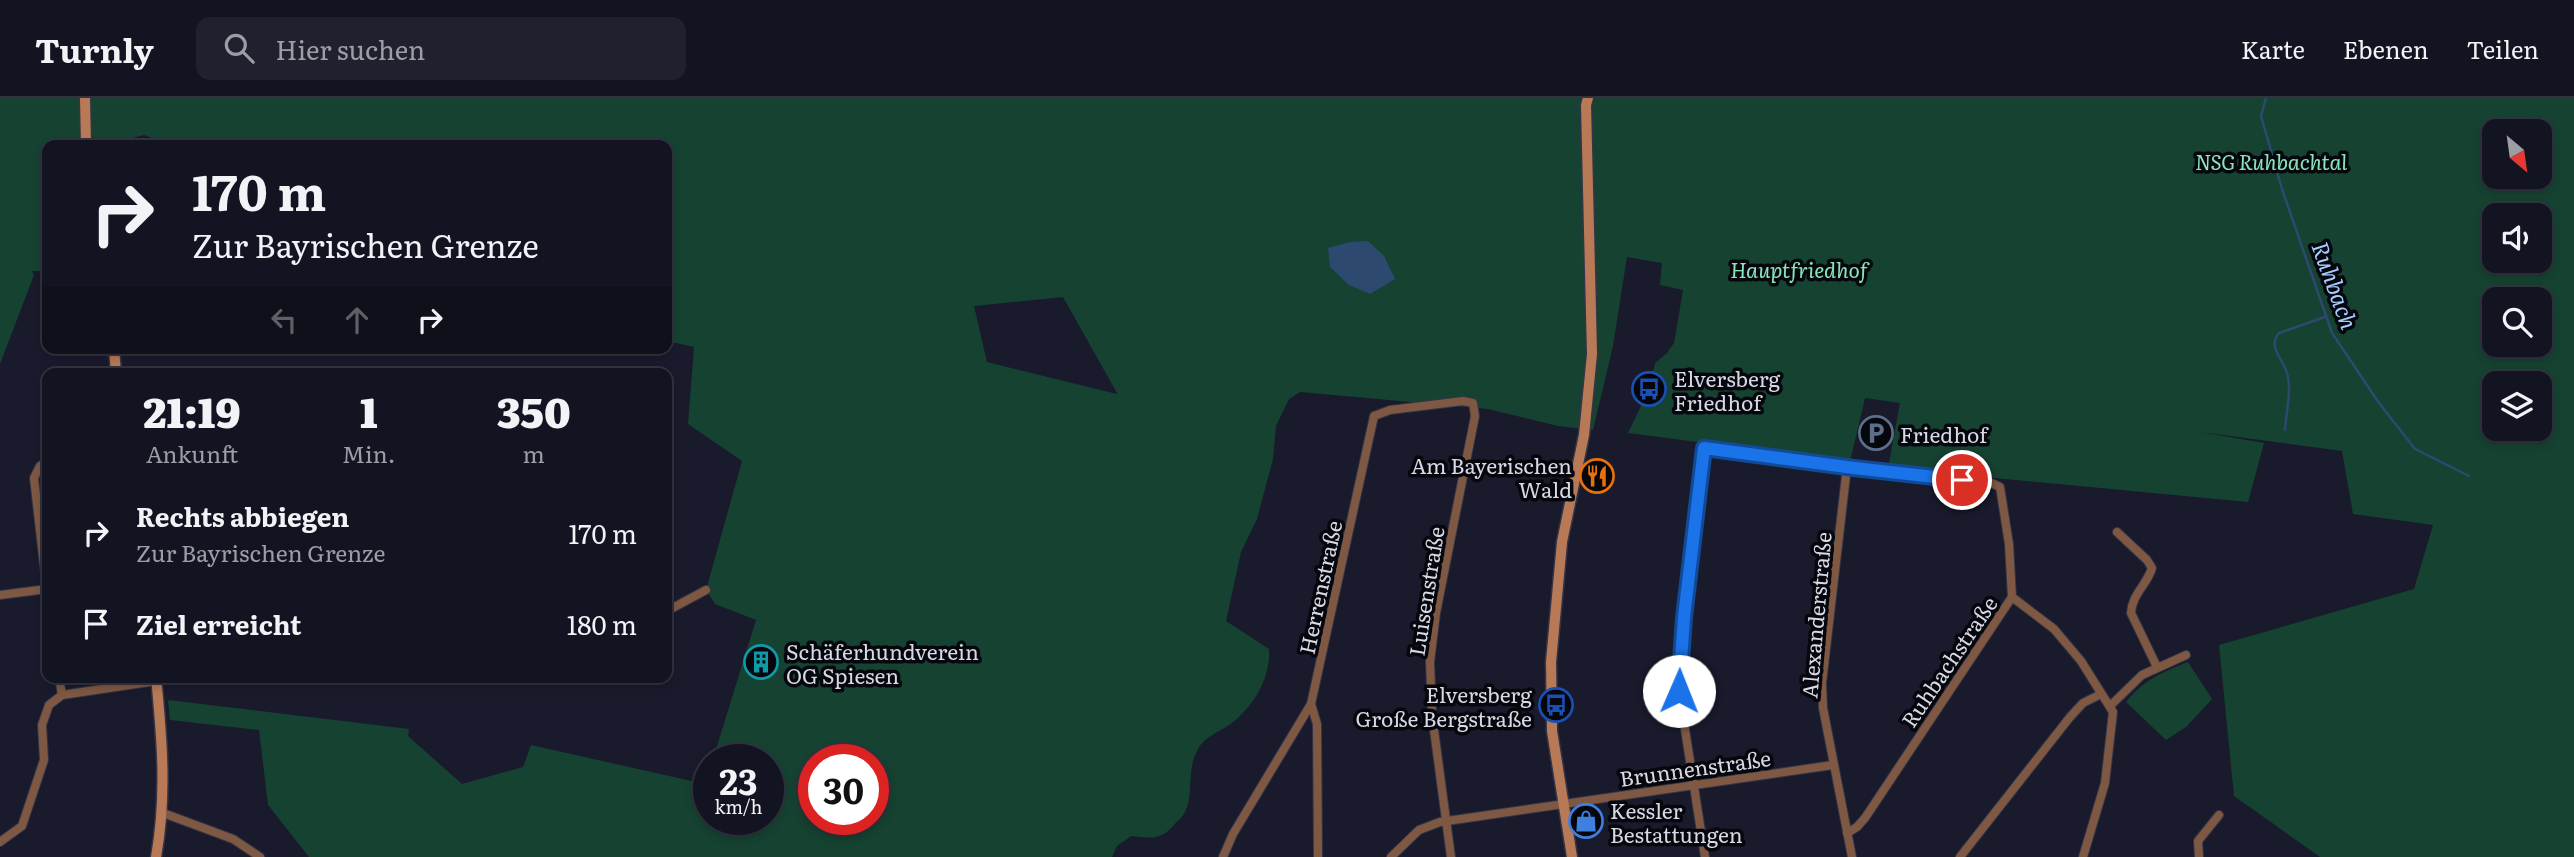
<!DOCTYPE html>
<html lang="de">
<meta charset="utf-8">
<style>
:root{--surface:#131421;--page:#20212e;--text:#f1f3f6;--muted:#9d9ea5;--line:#32333f}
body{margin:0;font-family:Literata,serif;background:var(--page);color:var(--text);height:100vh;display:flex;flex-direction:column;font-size:26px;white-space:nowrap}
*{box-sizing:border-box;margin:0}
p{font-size:23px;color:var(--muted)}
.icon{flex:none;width:38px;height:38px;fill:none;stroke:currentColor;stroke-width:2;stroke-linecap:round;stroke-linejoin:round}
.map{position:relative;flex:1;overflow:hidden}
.panel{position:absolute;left:42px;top:270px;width:630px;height:315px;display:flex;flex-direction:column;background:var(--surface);border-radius:14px;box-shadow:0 4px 10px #0003,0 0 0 2px var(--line)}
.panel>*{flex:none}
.guide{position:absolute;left:42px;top:42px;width:630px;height:214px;border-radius:14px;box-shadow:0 4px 10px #0003,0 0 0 2px var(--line);background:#131421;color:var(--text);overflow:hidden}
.needle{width:46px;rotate:151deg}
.buttons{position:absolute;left:2482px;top:21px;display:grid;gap:14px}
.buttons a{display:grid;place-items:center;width:70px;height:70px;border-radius:14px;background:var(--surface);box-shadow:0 4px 10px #0003,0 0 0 2px var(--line);font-size:35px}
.speed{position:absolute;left:693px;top:646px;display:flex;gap:14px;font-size:35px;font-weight:700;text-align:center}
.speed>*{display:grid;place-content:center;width:91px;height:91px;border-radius:50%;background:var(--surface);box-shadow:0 4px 10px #0003,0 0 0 2px var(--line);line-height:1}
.speed small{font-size:18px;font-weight:400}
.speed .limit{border:10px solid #d22;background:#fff;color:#111}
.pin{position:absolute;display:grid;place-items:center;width:60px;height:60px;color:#fff;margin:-30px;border:4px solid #fff;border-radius:50%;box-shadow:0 2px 7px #0007}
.me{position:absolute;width:77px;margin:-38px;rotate:1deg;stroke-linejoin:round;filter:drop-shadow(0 0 5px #0008)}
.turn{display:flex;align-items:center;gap:24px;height:147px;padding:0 35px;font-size:32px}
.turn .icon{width:91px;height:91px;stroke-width:2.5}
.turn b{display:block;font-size:49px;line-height:60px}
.lanes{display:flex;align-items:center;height:66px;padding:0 35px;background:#0003;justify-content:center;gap:35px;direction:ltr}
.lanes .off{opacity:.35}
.eta{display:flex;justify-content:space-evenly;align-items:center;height:119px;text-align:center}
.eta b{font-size:42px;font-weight:800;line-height:49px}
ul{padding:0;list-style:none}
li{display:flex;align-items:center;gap:21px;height:91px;padding:0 35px}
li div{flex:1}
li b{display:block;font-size:26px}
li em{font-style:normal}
header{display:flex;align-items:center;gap:42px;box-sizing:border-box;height:98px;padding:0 35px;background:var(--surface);border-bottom:2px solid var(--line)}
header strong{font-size:33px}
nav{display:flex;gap:38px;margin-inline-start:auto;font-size:24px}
.search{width:490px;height:63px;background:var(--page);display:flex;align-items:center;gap:18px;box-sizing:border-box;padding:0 24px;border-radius:14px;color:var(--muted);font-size:26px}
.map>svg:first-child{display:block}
.green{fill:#164231;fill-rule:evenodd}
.water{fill:#2d4970}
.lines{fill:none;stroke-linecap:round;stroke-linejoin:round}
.stream{stroke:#2d4970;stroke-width:2.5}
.street-casing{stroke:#343546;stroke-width:10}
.secondary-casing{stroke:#343546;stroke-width:13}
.street{stroke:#7f5843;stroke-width:8}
.secondary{stroke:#b87957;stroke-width:10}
.route-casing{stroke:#114b97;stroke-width:18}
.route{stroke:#1a73e8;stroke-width:12}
.labels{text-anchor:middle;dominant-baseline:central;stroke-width:7;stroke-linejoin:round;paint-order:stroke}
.park-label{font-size:21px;font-style:italic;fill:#89e5bd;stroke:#06060d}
.poi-label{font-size:21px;fill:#d7d9e5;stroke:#06060d;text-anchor:start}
.street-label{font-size:21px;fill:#d7d9e5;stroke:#06060d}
.water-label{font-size:23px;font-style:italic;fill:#a5cbff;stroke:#06060d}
</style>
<header>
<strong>Turnly</strong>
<div class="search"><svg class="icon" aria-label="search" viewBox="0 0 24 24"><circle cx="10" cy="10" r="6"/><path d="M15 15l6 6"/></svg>Hier suchen</div>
<nav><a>Karte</a><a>Ebenen</a><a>Teilen</a></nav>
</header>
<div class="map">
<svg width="2574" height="759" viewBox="0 0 2574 759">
<rect width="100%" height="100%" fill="#191a2c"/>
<!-- green -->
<g class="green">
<path d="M 0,0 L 2574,0 L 2574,759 L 2320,759 L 2234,698 L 2219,547 L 2414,491 L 2433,427 L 2353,416 L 2342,353 L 2201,334 L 2264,345 L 2248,404 L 1888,370 L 1900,305 L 1865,300 L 1850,364 L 1628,335 L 1649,291 L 1655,265 L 1667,255 L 1674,245 L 1683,192 L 1660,187 L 1662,165 L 1627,159 L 1613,248 L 1593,332 L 1558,328 L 1488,311 L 1300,294 L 1289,301 L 1276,328 L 1273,361 L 1257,421 L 1241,454 L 1226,523 L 1269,551 C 1271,579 1254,608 1232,625 C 1221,633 1204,639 1198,651 C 1186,672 1194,697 1185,714 C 1183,719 1177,723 1174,727 C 1160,743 1151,740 1131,738 L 1117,748 L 1112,759 L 309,759 L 268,707 L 259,632 L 170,622 L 168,602 L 409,631 L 408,638 L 462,686 L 523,669 L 531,647 L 705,686 L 709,675 L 709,721 L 768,721 L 768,662 L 713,661 L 756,522 L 715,506 L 706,492 L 742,363 L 688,326 L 694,249 L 667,243 L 667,47 L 170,47 L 144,37 L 114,45 L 113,47 L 47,47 L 47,173 L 32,173 L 34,177 L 0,266 ZM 2494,33 L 2539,33 L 2539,79 L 2494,79 ZM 2494,117 L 2539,117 L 2539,163 L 2494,163 ZM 1063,199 L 1117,295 L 1117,296 L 987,264 L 974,208 ZM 2494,201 L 2539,201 L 2539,247 L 2494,247 ZM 2494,285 L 2539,285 L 2539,331 L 2494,331 ZM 814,662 L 873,662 L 873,721 L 814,721 Z"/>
<path d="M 2188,564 L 2212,601 L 2186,629 L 2166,642 L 2126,604 C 2143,582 2163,574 2188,564 Z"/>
</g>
<!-- water -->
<polygon class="water" points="1368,143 1384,158 1395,181 1370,196 1349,187 1330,169 1328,150 1350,144"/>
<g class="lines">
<!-- stream -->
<g class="stream">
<polyline points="2266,0 2261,18 2282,91 2332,235 2379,305 2415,351 2469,378"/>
<path d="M 2285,332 C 2286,315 2292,291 2287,275 C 2283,261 2267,248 2279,235 L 2325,219"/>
</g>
<!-- street casing -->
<g class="street-casing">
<g id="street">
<polyline points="47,363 40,368 34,380 47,493"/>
<polyline points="1847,369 1822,585 1823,610 1852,759"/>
<path d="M 2117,434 L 2147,462 L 2152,470 C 2147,487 2132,496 2131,515 L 2157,569"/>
<polyline points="0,497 47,491"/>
<polyline points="2012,499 2054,531 2081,563 2113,614 2105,685 2083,759"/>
<polyline points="667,513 706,492"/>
<polyline points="59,579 62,597"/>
<polyline points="1311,606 1317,626 1318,759"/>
<polyline points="2110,608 2142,577 2186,557"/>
<polyline points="163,715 233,741 260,759"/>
<polyline points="0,744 22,728 44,662 42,627 49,607 62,597 156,583"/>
<polyline points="1223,759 1233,736 1311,606 1374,318 1390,312 1463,303 1473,305 1475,318 1436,515 1430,564 1432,617 1451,759"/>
<polyline points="1391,759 1419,732 1440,724 1833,667"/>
<polyline points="1705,759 1679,593 1684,518 1704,350 1854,370 1989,384 2000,389 2009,446 2012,499 1865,720 1857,729 1847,735"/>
<polyline points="1960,759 2070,619 2083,605 2101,596"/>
<polyline points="2199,759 2198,743 2219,717"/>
</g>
</g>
<!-- secondary casing -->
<g class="secondary-casing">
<g id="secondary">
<polyline points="85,0 86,47"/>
<polyline points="114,250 116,275"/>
<path d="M 156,579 C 162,640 167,698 156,759"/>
<polyline points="1572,759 1552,633 1551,564 1562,444 1584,337 1592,256 1586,7 1588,0"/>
</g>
</g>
<!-- street -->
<use href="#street" class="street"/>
<!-- secondary -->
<use href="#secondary" class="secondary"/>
</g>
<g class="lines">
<!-- route casing -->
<g class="route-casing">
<polyline id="route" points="1679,593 1684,519 1704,350 1854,370 1962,382"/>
</g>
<!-- route -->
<use href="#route" class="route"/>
</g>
<!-- icons -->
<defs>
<g id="bus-ring" transform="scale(1.75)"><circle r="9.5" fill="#06060d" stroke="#1a4fb4" stroke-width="1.5"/><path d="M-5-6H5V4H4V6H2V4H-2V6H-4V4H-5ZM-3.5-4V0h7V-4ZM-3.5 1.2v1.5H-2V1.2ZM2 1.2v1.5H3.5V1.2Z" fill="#1a4fb4"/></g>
<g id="parking-ring" transform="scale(1.75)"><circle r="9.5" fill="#06060d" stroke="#5c6f8a" stroke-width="1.5"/><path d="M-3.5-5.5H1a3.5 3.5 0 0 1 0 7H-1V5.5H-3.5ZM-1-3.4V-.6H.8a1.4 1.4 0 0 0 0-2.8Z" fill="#5c6f8a"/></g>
<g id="restaurant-ring" transform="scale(1.75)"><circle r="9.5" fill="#06060d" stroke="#e8710a" stroke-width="1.5"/><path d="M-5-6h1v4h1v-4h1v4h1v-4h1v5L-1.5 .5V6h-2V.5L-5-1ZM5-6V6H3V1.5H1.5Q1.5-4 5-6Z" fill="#e8710a"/></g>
<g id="building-ring" transform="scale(1.75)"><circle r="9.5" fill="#06060d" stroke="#0f9aa8" stroke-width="1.5"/><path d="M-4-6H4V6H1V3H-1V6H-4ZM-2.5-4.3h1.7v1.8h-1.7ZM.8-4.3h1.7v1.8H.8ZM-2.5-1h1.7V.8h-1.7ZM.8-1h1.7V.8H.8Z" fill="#0f9aa8"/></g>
<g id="shop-ring" transform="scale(1.75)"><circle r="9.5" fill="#06060d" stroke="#3f7fe0" stroke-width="1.5"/><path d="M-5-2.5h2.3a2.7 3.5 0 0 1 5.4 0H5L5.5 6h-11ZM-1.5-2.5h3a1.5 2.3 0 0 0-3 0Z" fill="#3f7fe0"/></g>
</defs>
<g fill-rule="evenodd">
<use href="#bus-ring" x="1649" y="291"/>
<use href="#parking-ring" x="1876" y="335"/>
<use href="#restaurant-ring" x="1597" y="378"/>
<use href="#building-ring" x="761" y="564"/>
<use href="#bus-ring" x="1556" y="607"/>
<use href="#shop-ring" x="1586" y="723"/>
</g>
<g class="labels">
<!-- park labels -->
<g class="park-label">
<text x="2271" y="62">NSG Ruhbachtal</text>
<text x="1799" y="170">Hauptfriedhof</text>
</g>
<!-- poi labels -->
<g class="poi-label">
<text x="1674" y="279">Elversberg<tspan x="1674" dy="24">Friedhof</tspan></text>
<text x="1900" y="335">Friedhof</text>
<text x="1572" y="366" text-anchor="end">Am Bayerischen<tspan x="1572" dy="24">Wald</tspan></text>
<text x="786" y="552">Schäferhundverein<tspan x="786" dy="24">OG Spiesen</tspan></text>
<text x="1532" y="595" text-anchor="end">Elversberg<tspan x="1532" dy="24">Große Bergstraße</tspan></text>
<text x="1610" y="711">Kessler<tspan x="1610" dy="24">Bestattungen</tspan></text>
</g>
<!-- street labels -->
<g class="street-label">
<text transform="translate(1319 489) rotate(-78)">Herrenstraße</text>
<text transform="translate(1425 493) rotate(-81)">Luisenstraße</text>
<text transform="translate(1815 517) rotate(-85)">Alexanderstraße</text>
<text transform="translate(1948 563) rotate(-56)">Ruhbachstraße</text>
<text transform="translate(1695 669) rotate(-8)">Brunnenstraße</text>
</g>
<!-- water labels -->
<g class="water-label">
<text transform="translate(2336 187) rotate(70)">Ruhbach</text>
</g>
</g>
</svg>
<div class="buttons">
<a><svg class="needle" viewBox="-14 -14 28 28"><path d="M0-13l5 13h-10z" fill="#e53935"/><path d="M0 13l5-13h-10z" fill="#9d9ea5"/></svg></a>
<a><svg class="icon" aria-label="sound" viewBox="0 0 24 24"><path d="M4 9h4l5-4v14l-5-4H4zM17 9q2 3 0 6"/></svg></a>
<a><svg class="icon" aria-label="search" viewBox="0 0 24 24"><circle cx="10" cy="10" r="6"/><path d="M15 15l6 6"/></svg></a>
<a><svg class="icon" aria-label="layers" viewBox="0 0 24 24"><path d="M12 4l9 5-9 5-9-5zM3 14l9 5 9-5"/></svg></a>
</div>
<div class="speed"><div>23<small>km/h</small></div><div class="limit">30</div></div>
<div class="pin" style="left:1962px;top:382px;background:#d93025"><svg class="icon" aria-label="arrive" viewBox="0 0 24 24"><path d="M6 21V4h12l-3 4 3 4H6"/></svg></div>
<svg class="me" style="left:1679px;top:593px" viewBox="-20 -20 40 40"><circle r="19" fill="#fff"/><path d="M0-13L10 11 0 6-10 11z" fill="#1a73e8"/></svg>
<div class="guide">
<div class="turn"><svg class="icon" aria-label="right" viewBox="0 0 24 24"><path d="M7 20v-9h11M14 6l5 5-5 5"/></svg><div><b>170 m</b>Zur Bayrischen Grenze</div></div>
<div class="lanes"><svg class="icon off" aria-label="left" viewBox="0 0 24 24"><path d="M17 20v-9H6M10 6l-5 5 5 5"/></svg><svg class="icon off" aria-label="ahead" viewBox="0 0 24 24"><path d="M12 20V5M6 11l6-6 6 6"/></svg><svg class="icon" aria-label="right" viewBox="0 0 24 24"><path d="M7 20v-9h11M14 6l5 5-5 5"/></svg></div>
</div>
<section class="panel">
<div class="eta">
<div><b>21:19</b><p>Ankunft</p></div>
<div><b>1</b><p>Min.</p></div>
<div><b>350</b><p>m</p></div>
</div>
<ul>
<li><svg class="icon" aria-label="right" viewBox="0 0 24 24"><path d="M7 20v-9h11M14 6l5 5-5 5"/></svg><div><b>Rechts abbiegen</b><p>Zur Bayrischen Grenze</p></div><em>170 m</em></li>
<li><svg class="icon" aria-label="arrive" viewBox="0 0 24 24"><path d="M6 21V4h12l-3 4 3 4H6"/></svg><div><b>Ziel erreicht</b></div><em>180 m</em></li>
</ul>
</section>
</div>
